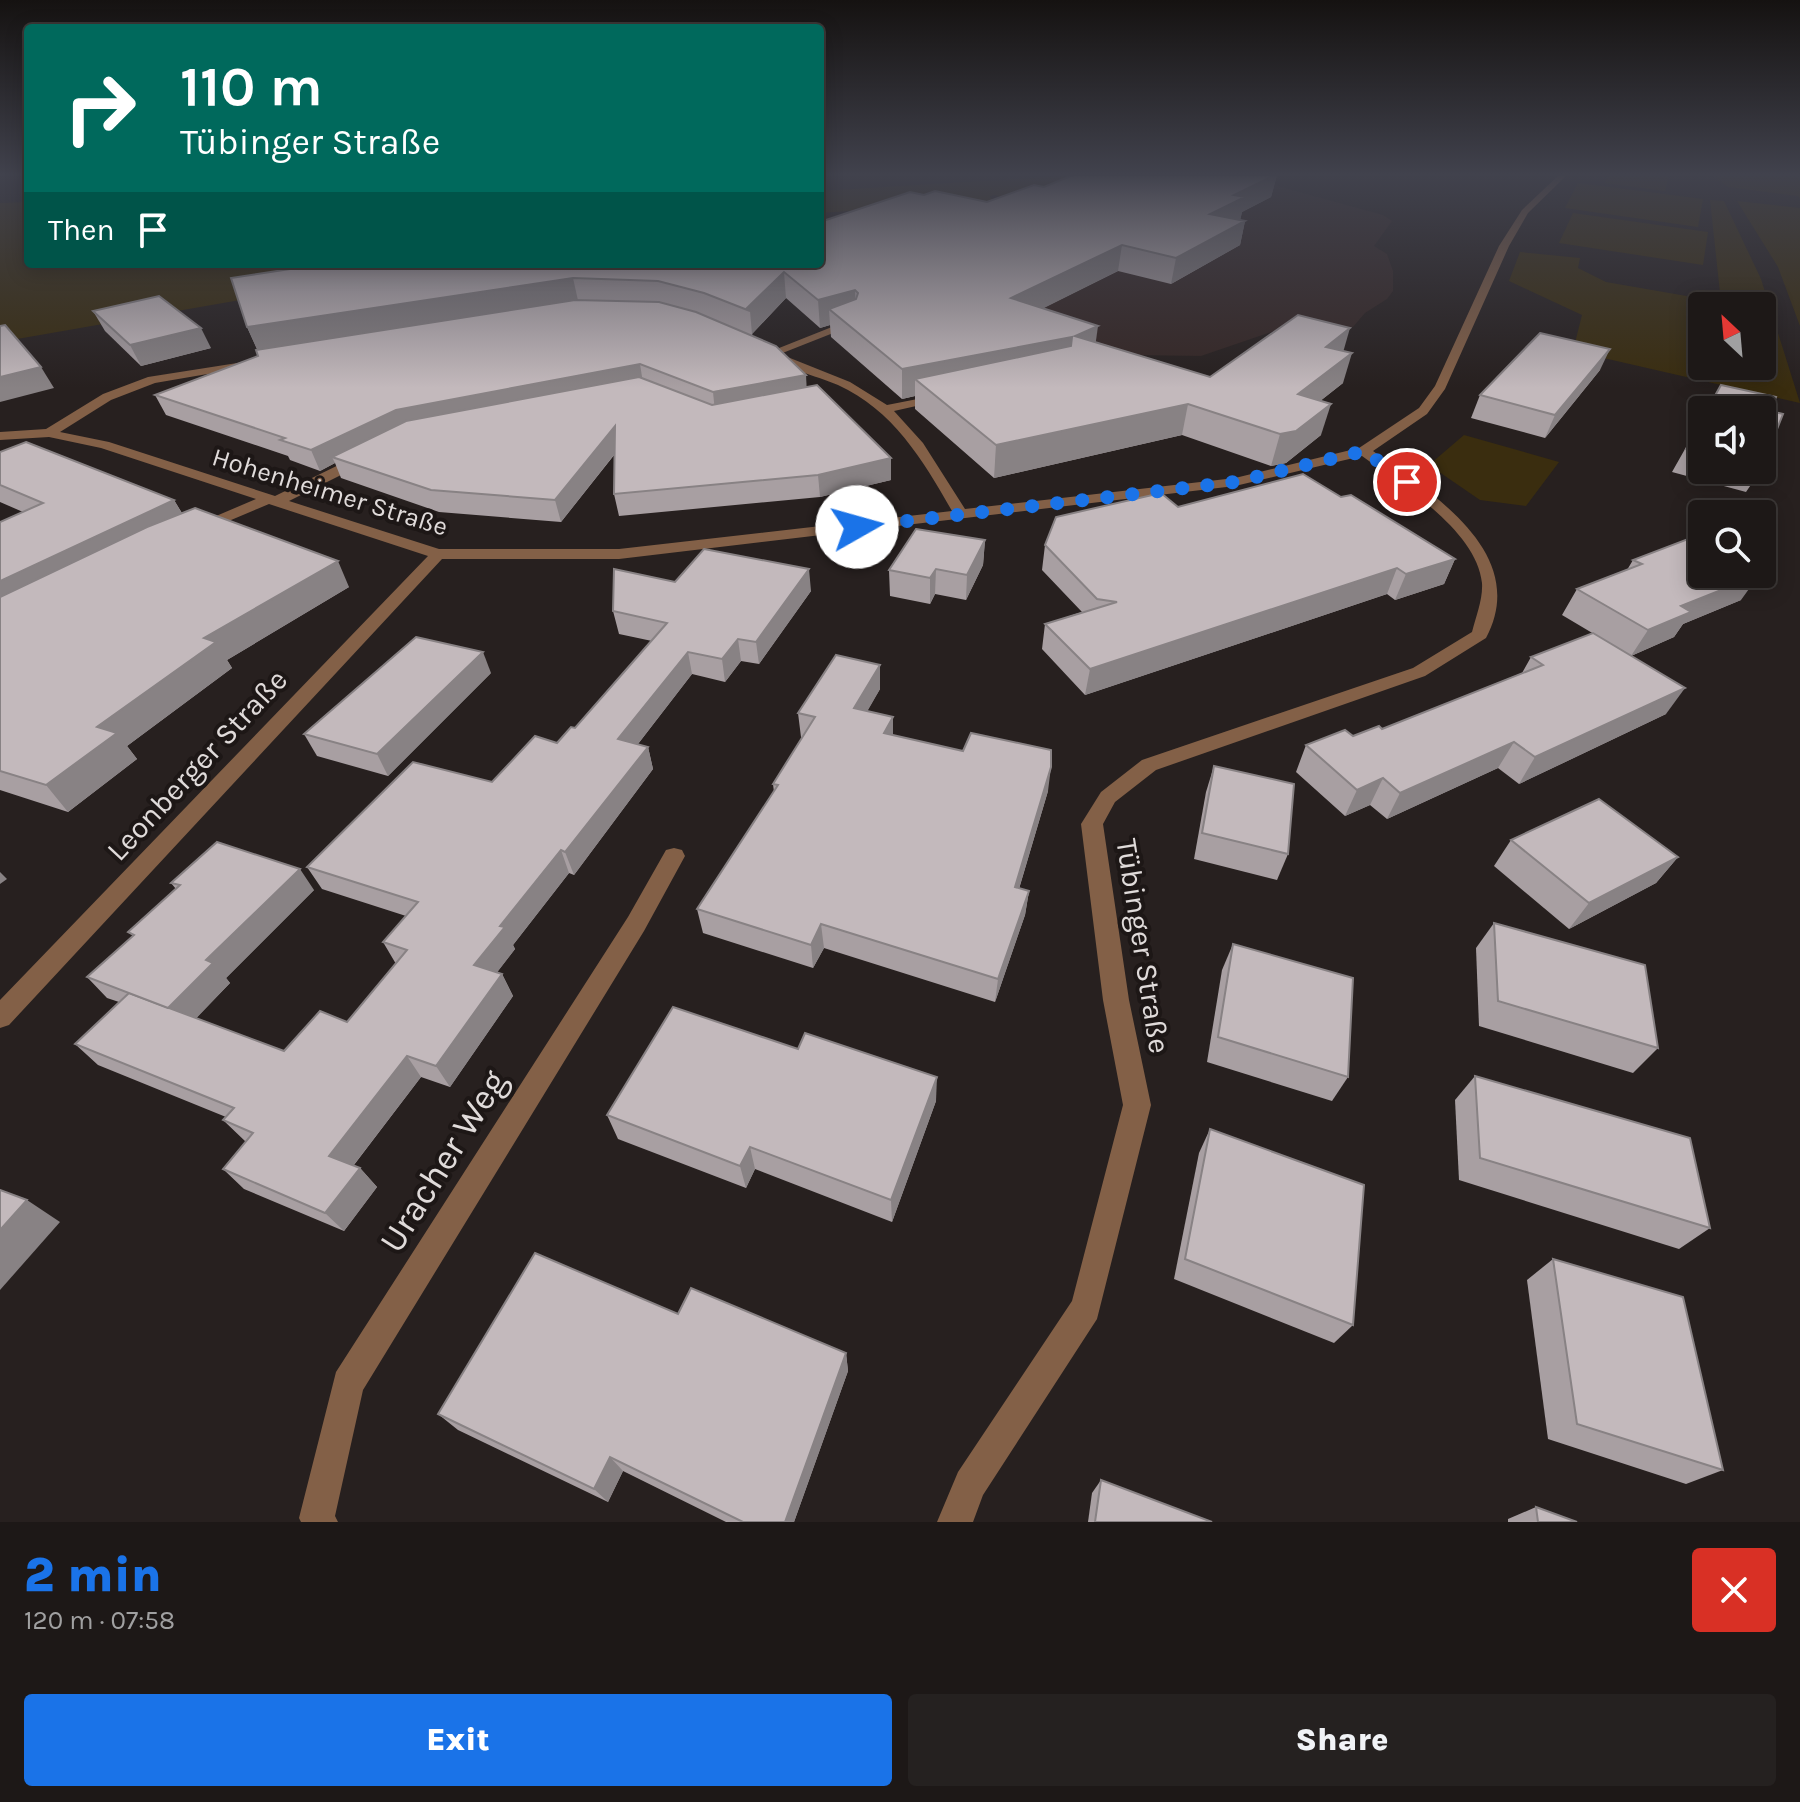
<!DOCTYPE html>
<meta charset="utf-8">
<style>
:root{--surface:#1d1817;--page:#252120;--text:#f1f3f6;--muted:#a0a0a1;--line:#3b3736;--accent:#1a73e8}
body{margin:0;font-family:Karla,sans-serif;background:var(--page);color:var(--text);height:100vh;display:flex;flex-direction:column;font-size:30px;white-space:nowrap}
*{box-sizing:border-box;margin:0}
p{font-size:26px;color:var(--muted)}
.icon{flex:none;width:44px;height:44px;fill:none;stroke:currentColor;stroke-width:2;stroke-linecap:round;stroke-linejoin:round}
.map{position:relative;height:1522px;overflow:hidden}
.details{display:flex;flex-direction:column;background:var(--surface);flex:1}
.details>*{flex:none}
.banner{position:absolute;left:24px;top:24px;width:800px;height:244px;border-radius:8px;box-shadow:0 4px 20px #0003,0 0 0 2px var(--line);background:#00695c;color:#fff;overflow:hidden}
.needle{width:52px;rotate:334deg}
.controls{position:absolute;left:1688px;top:292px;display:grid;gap:16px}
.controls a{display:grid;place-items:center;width:88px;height:88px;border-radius:8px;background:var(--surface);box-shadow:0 4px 20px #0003,0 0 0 2px var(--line);font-size:40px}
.pin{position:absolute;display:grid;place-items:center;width:68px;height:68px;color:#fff;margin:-34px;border:4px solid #fff;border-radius:50%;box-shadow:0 2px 8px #0007}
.me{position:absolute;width:88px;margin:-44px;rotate:83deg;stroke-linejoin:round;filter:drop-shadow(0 0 6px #0008)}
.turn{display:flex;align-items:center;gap:28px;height:168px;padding:0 24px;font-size:36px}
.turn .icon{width:104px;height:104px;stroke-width:2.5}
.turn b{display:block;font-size:56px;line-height:68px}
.then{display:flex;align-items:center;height:76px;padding:0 24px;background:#0003;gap:16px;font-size:30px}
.round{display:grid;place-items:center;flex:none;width:84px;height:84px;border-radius:8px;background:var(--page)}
.head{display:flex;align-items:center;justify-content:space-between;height:136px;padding:0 24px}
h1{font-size:48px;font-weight:800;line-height:60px;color:var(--accent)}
.button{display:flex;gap:16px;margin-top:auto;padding:16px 24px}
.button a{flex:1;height:92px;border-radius:8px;background:var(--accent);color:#fff;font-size:32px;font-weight:800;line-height:92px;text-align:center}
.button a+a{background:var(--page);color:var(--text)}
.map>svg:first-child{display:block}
.built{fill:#352725}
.green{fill:#3a2d0f;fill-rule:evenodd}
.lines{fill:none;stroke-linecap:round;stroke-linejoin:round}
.minor{fill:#836047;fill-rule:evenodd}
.wall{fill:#a89fa2}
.shaded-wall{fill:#888284}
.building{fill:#c3b9bc;stroke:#888284;stroke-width:2}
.route{stroke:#1a73e8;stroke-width:14;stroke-dasharray:0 25.2}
.labels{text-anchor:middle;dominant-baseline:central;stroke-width:8;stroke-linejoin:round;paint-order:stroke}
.far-street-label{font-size:26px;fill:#e0dbda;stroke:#1d1716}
.street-label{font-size:30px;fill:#e0dbda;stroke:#1d1716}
.near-street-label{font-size:36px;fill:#e0dbda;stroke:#1d1716}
</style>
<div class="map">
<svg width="1800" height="1522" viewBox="0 0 1800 1522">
<rect width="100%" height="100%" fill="#27201f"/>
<!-- built -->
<polygon class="built" points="1237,175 1383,215 1392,221 1374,246 1387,254 1393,271 1393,291 1387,299 1365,313 1353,327 1280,329 1201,356 1129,355 820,238"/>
<!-- green -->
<g class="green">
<polygon points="1608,175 1669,175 1665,191 1605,183"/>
<polygon points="1712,175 1800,175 1800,199 1798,196 1728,187"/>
<polygon points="1063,176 1070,180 1005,201 996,195 989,196 994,201 820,213 820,191"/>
<polygon points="1578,183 1703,199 1698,227 1565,208"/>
<path d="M 1710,200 L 1724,201 L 1761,279 L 1800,403 L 1573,351 L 1582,315 L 1509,281 L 1520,252 L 1580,258 L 1578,268 L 1606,282 L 1721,302 ZM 1702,306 L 1762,306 L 1762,366 L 1702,366 Z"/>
<polygon points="1737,201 1800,208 1800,326 1778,267"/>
<polygon points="28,202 28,264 446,264 0,342 0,203"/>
<polygon points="1573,213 1708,232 1703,265 1559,243"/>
<polygon points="1464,435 1559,462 1526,506 1480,500 1429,465"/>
</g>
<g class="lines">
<!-- minor -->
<g class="minor">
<path d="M 1559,175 L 1567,175 L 1528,213 L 1509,246 L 1445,389 L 1427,414 L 1373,451 C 1431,493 1531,553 1486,638 L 1425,676 L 1156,770 L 1115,802 L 1103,824 L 1129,1000 L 1151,1105 L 1097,1319 L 983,1495 L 973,1522 L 937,1522 L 958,1472 L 1072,1301 L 1123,1105 L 1103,1000 L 1081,824 L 1101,792 L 1142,760 L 1413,668 L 1472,632 C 1476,616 1483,599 1482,583 C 1477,531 1401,484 1362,456 L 1235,486 L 619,559 L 442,559 L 9,1025 L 0,1028 L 0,1000 L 428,556 L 269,504 L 205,531 L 195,531 L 195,525 L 256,499 L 101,448 L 49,437 L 0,440 L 0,432 L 46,429 L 103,394 L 148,377 L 250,361 L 256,364 L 254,366 L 155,383 L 111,400 L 60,432 L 109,442 L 275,496 L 355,457 L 365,457 L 365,463 L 289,501 L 439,549 L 619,549 L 952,511 C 923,460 893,410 838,385 C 815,375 784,369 764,354 L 852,319 L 857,322 L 856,324 L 780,354 L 850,382 L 887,405 L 943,394 L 943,400 L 894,411 L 923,443 L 965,509 L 1235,478 L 1359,448 L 1419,408 L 1435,386 L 1499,246 L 1522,210 Z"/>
<polygon points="674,848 682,850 685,856 644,931 363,1390 335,1516 338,1522 301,1522 299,1518 336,1372 628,917 666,850"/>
</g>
</g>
<!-- wall -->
<g class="wall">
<polygon points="1073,175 1277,175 1271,197 1242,212 1240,220 1245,221 1240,245 1171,284 1118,271 1043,308 1096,342 1210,377 1343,351 1343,383 1320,401 1321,435 1286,463 1271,466 1182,435 994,478 915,409 915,396 902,399 831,337 830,325 820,328 786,298 752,334 753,336 807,387 891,458 891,480 820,497 619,516 614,494 615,454 561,522 439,512 341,478 335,463 320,471 290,460 288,456 166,415 155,395 258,356 257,349 247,327 231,278 820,264 924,195 987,202 1044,187"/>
<polygon points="93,311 211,348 141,366 105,331"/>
<polygon points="1600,370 1545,438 1471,418 1480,395"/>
<polygon points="1702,419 1702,470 1761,470 1746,492 1672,472"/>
<polygon points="0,452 174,500 182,513 349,587 227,660 232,668 127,746 137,759 68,812 0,790 0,522 23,512 0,502"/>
<polygon points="1341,497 1455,559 1444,584 1395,600 1387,594 1085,695 1042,649 1045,624 1082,612 1042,570 1045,545 1178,507"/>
<polygon points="985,540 983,565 966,600 935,594 930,604 890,596 889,570"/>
<polygon points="1633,560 1741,600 1683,624 1674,637 1631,656 1562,615 1577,589 1627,570"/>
<polygon points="675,582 811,591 759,664 741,661 725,682 692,674 638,744 648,747 653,769 574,875 569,873 513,945 515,949 497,972 502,974 513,996 450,1087 421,1077 354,1165 360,1168 377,1187 344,1231 244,1189 223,1169 246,1142 223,1120 226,1117 98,1065 75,1044 119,1002 107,998 87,977 133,936 128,932 176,889 171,883 314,890 226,978 230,983 196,1018 284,1051 347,1022 396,964 383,942 406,916 322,889 307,867 492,782 557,743 575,728 652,641 619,634 613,611"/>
<polygon points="1531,657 1666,714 1519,784 1498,768 1387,819 1370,805 1345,816 1296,772 1306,745 1353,736 1382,729 1522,673"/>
<polygon points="880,665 880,689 867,711 893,735 1048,791 1019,889 1029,891 1025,915 995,1002 824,948 813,968 703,933 697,909 774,792 773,784 802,738 801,737 798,713"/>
<polygon points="491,673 388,776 317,756 304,734"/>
<polygon points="1214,766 1288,854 1277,880 1194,859 1206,792"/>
<polygon points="1511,840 1678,857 1656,883 1569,929 1494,866"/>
<polygon points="1494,923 1658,1048 1633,1073 1479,1026 1476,948"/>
<polygon points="1233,944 1348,1077 1332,1101 1207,1062 1222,970"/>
<polygon points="1475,1076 1710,1228 1679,1249 1459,1180 1455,1100"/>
<polygon points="936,1101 892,1222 755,1169 746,1188 618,1139 607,1115"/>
<polygon points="1210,1129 1353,1325 1334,1343 1174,1279 1199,1153"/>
<polygon points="1553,1259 1723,1470 1686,1484 1548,1439 1527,1280"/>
<polygon points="678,1314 846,1353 848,1371 794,1522 726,1522 623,1471 608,1502 458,1430 438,1414"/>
<polygon points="1101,1480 1212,1522 1088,1522 1092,1493"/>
<polygon points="1536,1507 1577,1522 1508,1522 1508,1519"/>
</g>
<!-- shaded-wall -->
<g class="shaded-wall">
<polygon points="1275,175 1277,175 1271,197 1242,212 1240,221 1210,214 1234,195"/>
<polygon points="1245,221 1240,245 1171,284 1176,258"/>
<polygon points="1122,245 1118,271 1008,326 1011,298"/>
<polygon points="784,272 786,298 752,334 750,311 747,308"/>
<polygon points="573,278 579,305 260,356 247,327"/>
<polygon points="855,290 856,317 829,309 830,325 820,328 818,300"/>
<polygon points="1098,326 1094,355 1075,336"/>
<polygon points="201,328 211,348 141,366 130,345"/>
<polygon points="1350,328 1342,356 1326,347"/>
<polygon points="1072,337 1069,366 915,379 915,396 902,399 902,369"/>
<polygon points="1610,349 1600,370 1545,438 1555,415"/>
<polygon points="1352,353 1343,383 1290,425 1298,394"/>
<polygon points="640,364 643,383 332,457 335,463 320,471 311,450 396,410"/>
<polygon points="41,367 54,388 0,402 0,377"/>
<polygon points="806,375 807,394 715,412 713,392"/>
<polygon points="1188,404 1182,435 994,478 996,445"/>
<polygon points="1331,404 1321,435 1286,463 1271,466 1280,434"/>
<polygon points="615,426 620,447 561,522 555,500"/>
<polygon points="891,458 891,480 820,497 818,475"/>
<polygon points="174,500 188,524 0,616 0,581"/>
<polygon points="985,540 983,565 966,600 967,575"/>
<polygon points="1455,559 1444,584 1395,600 1406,574"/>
<polygon points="338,561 349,587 227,660 232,668 127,746 137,759 68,812 46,785 97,727 204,638"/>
<polygon points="1397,568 1387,594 1085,695 1090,669"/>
<polygon points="809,569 811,591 759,664 756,642"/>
<polygon points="936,569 935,594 930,604 930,578"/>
<polygon points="1759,575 1741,600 1683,624 1674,637 1631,656 1648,630 1681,606"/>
<polygon points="738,639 741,661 725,682 722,659"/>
<polygon points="483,652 491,673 388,776 377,754"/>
<polygon points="688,652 692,674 624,762 618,739"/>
<polygon points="880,665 880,689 855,733 854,708"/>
<polygon points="1685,688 1666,714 1519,784 1535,757"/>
<polygon points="893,717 893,741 884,733"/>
<polygon points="1514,742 1498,768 1387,819 1400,793"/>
<polygon points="648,747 653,769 574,875 565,852"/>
<polygon points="1051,767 1048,791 1012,912 1015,887"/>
<polygon points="1383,778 1370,805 1345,816 1357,790"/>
<polygon points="561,850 569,873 513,945 515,949 486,987 474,965 500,926"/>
<polygon points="1678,857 1656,883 1569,929 1589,903"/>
<polygon points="300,869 314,890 226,978 230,983 187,1028 168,1008 206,960"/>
<polygon points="0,872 7,879 0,884"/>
<polygon points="1029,891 1025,915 995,1002 998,979"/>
<polygon points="821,924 824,948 813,968 811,945"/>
<polygon points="502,974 513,996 450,1087 436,1066"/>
<polygon points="407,1056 421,1077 346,1175 329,1156"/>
<polygon points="937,1077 936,1101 892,1222 891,1200"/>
<polygon points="750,1147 755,1169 746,1188 740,1166"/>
<polygon points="360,1168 377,1187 344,1231 325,1213"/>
<polygon points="27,1200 60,1222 0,1290 0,1230"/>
<polygon points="846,1353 848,1371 794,1522 785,1522"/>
<polygon points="610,1457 623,1471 608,1502 594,1489"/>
</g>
<!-- building -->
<g class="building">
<polygon points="1073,175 1275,175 1234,195 1245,197 1210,214 1245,221 1176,258 1122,245 1011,298 1098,326 1075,336 1210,377 1298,315 1350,328 1326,347 1352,353 1298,394 1331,404 1296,431 1280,434 1188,404 996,445 915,379 1071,346 1072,337 902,369 829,309 856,299 858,293 855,290 818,300 784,272 747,308 750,311 704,293 658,281 573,278 247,327 231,278 323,264 820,264 820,222 910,192 924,195 935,191 987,202 1034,185 1044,187"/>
<polygon points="159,296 201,328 130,345 93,311"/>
<polygon points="575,300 659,302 696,312 776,346 806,375 713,392 640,364 396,410 311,450 280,440 285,438 155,395 258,356 256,350"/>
<polygon points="5,325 41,367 0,377 0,326"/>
<polygon points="1540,333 1610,349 1555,415 1480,395"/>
<polygon points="639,377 712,405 817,385 891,458 818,475 614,494 615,426 555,500 431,490 332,457 406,421"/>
<polygon points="1721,385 1776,397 1770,411 1783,414 1762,467 1762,410 1707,410"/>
<polygon points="1702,420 1702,453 1686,449"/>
<polygon points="26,442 174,500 0,581 0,522 43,503 0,485 0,452"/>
<polygon points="1303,474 1341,497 1351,495 1455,559 1406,574 1397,568 1090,669 1045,624 1117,602 1097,599 1045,545 1056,517 1161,493 1178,507"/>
<polygon points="195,508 338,561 204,638 216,642 97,727 117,733 46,785 0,771 0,597 147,527"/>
<polygon points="916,529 985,540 967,575 936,569 930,578 889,570"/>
<polygon points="1688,539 1702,547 1702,574 1759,575 1681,606 1691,612 1648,630 1577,589 1642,564 1633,560"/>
<polygon points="704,549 809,569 756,642 738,639 722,659 688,652 618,739 648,747 565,852 561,850 500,926 505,927 474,965 502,974 436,1066 407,1056 329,1156 360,1168 325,1213 223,1169 253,1133 223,1120 234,1108 75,1044 129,993 284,1051 320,1011 347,1022 407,950 383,942 418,902 307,867 413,762 492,782 535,736 557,743 571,727 575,728 667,623 613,611 614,569 675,582"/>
<polygon points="1593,633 1685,688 1535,757 1514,742 1400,793 1383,778 1357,790 1306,745 1345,730 1353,736 1379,726 1382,729 1543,665 1531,657"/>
<polygon points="416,637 483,652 377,754 304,734"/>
<polygon points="836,655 880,665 854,708 893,717 884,733 963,751 971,733 1051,750 1051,767 1015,887 1029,891 998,979 821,924 811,945 697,909 778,785 773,784 815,717 798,713"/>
<polygon points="1214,766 1294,784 1288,854 1202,833"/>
<polygon points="1599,799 1678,857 1589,903 1511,840"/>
<polygon points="217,842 300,869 206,960 213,963 168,1008 87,977 134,935 128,932 180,885 171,883"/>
<polygon points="1494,923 1645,965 1658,1048 1498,1001"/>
<polygon points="1233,944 1353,978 1348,1077 1218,1037"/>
<polygon points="673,1007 798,1049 805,1033 937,1077 891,1200 750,1147 740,1166 607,1115"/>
<polygon points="1475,1076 1690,1138 1710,1228 1480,1158"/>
<polygon points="1210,1129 1364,1185 1353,1325 1185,1259"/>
<polygon points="0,1190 27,1200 0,1230"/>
<polygon points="535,1253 678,1314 691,1288 846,1353 785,1522 743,1522 610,1457 594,1489 438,1414"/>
<polygon points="1553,1259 1683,1297 1723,1470 1577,1424"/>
<polygon points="1101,1480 1212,1522 1095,1522"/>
<polygon points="1536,1507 1577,1522 1538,1522"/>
</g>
<!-- sky -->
<linearGradient id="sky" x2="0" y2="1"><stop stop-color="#151211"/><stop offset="0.45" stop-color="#41424d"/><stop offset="1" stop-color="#41424d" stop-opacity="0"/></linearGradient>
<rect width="1800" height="388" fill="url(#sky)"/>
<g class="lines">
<!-- route -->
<polyline class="route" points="857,527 1235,482 1364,451 1407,482"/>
</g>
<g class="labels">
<!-- far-street labels -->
<g class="far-street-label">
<text transform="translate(330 492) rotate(17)">Hohenheimer Straße</text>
</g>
<!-- street labels -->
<g class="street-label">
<text transform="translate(197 765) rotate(-47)">Leonberger Straße</text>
<text transform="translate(1143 946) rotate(81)">Tübinger Straße</text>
</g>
<!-- near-street labels -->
<g class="near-street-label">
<text transform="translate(443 1161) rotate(-58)">Uracher Weg</text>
</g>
</g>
</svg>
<div class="controls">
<a><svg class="needle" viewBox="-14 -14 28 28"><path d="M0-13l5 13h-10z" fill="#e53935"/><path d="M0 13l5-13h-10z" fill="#a0a0a1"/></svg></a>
<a><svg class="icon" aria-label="sound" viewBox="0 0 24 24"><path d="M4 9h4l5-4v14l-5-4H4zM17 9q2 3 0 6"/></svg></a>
<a><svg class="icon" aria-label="search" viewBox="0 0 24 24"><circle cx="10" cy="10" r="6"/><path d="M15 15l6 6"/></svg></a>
</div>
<div class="pin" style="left:1407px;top:482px;background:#d93025"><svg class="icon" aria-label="arrive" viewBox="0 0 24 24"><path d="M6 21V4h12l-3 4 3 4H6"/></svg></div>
<svg class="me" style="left:857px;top:527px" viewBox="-20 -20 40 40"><circle r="19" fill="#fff"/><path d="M0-13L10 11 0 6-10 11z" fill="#1a73e8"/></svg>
<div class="banner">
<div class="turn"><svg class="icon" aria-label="right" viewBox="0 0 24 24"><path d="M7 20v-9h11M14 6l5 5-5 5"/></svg><div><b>110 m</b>Tübinger Straße</div></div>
<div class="then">Then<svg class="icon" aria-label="arrive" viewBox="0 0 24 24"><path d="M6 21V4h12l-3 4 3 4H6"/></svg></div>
</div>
</div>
<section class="details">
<div class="head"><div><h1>2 min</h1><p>120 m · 07:58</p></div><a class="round" style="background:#d93025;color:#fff"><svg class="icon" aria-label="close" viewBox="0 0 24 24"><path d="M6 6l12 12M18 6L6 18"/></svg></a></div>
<div class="button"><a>Exit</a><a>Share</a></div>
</section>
